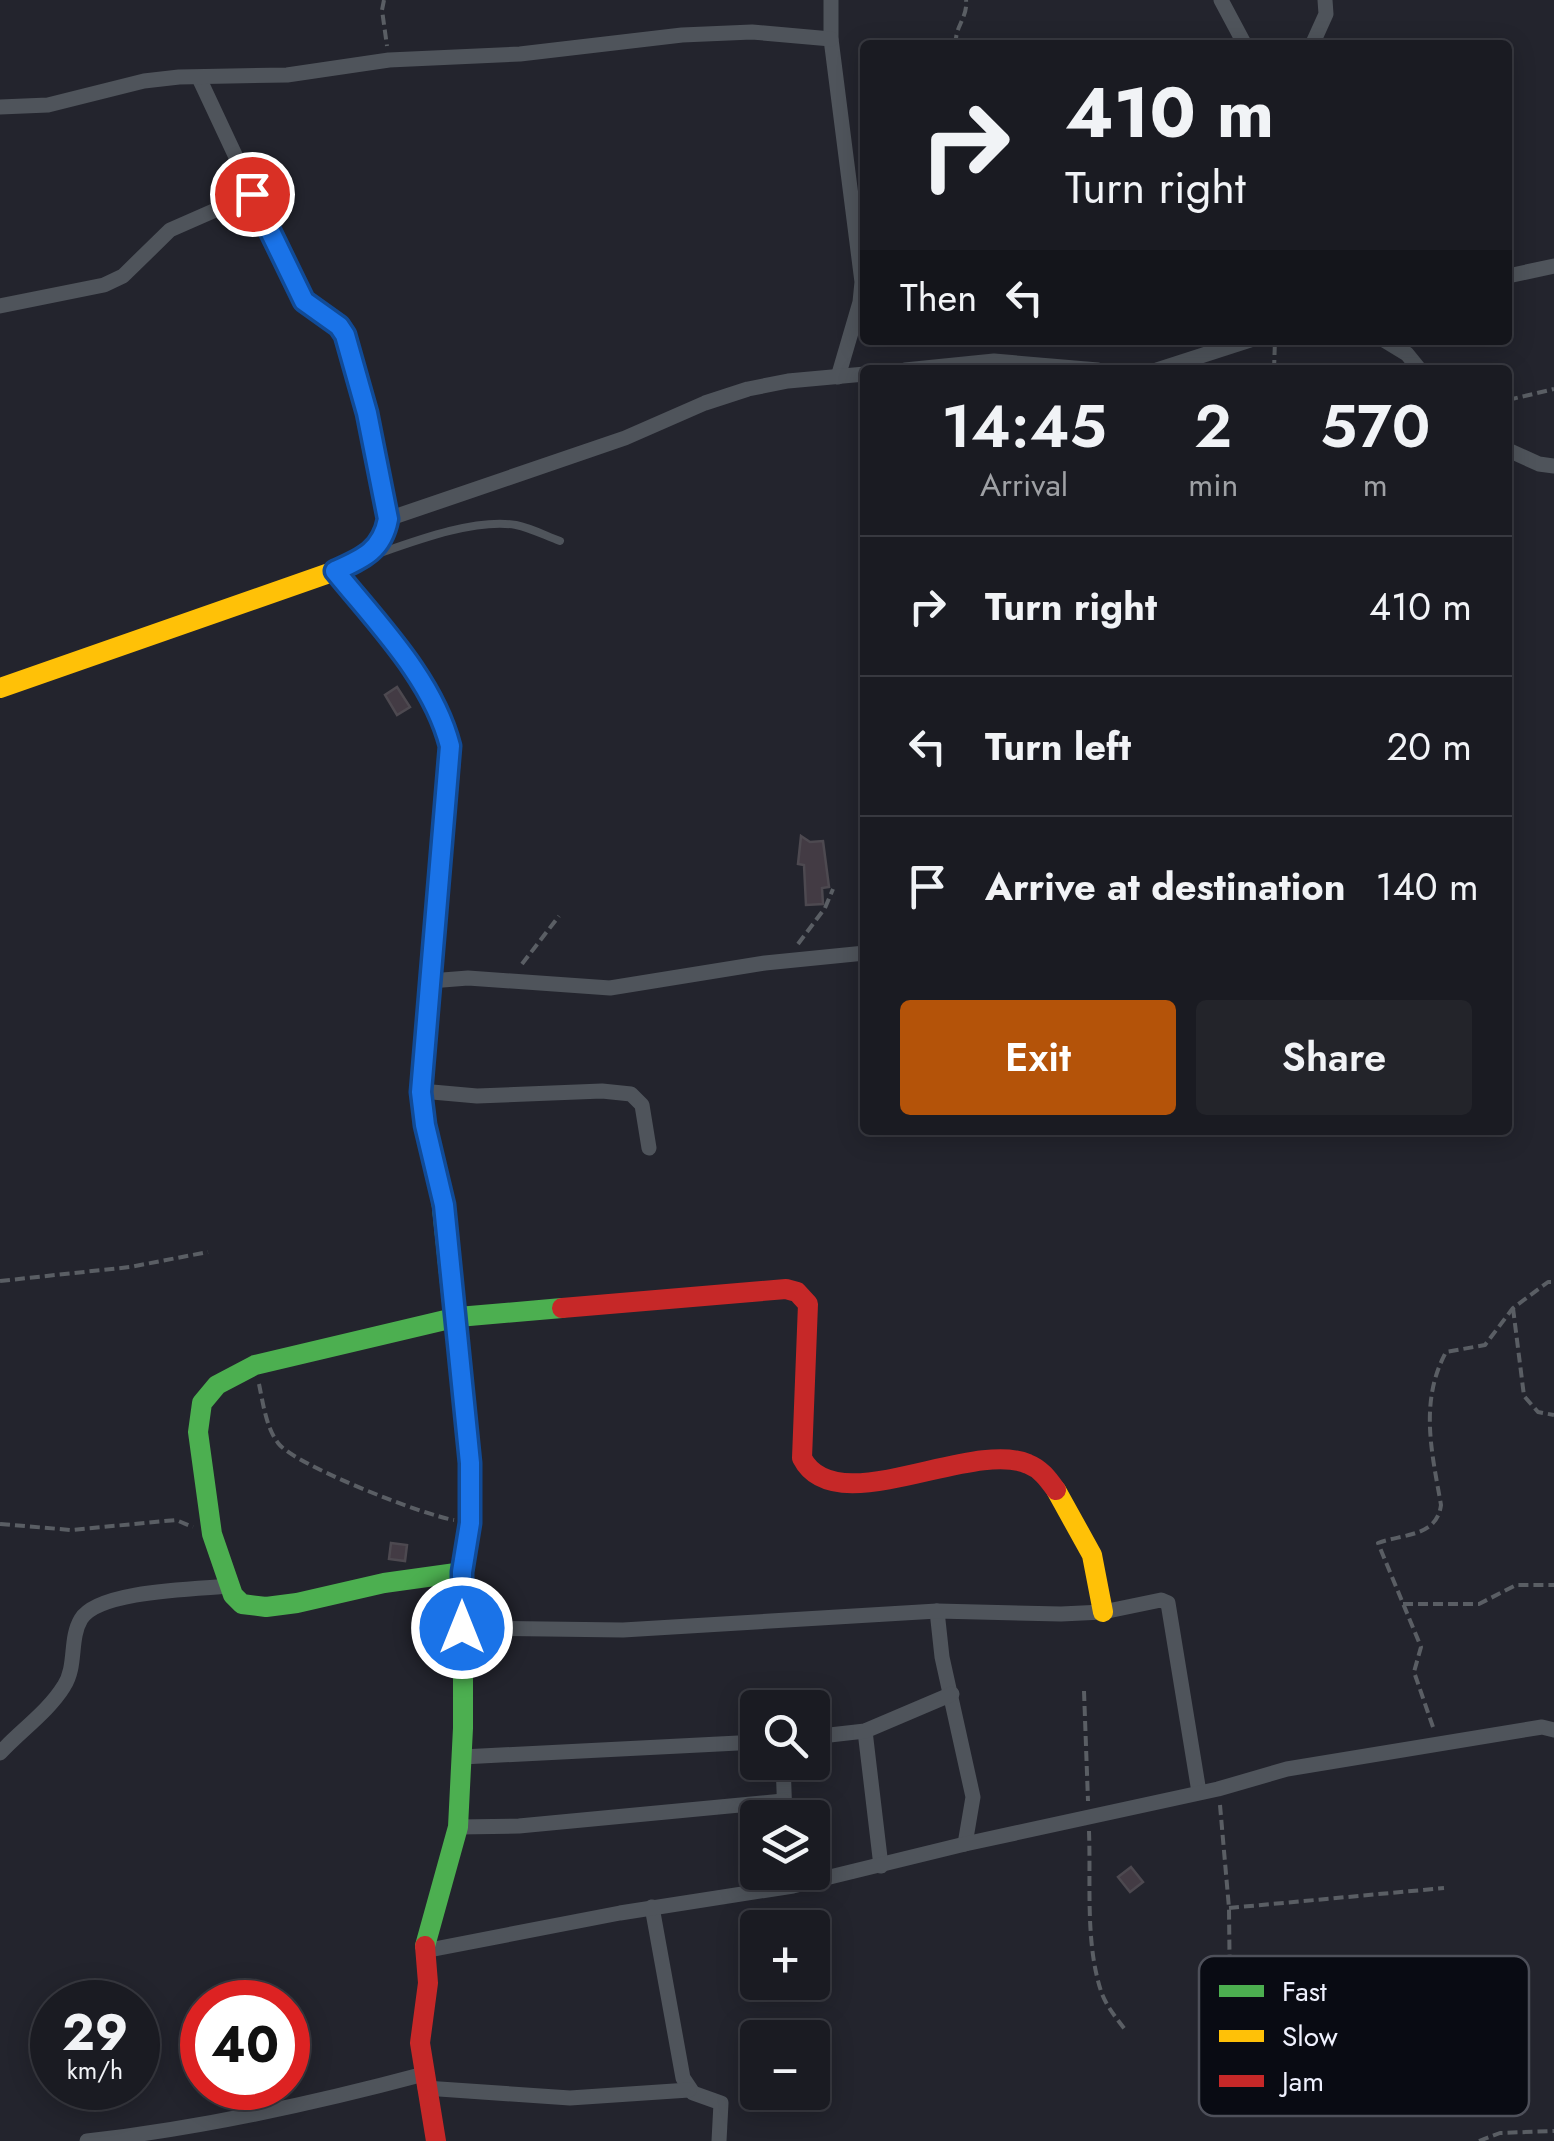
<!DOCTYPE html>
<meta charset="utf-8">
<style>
:root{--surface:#1a1b22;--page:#23242a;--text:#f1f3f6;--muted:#9fa1a5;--line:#383940;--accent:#b45309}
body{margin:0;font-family:Jost,sans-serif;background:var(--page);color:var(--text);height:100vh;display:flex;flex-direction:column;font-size:38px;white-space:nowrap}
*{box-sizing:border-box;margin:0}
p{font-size:32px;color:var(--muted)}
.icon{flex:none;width:55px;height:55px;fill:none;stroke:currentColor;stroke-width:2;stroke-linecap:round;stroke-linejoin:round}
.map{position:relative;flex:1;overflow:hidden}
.panel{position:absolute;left:860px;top:365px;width:652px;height:770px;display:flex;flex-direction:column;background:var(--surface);border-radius:10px;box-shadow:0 5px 25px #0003,0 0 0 2px var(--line)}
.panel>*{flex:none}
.guide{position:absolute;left:860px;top:40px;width:652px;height:305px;border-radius:10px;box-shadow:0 5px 25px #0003,0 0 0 2px var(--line);background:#1a1b22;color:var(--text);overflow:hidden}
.fabs{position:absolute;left:740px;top:1690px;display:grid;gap:20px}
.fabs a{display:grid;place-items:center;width:90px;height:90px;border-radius:10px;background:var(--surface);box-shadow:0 5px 25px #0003,0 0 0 2px var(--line);font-size:50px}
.speed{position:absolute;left:30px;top:1980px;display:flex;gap:20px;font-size:50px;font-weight:700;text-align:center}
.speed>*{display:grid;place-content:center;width:130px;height:130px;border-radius:50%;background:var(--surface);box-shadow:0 5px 25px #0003,0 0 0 2px var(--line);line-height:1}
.speed small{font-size:25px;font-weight:400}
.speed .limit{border:15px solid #d22;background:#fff;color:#111}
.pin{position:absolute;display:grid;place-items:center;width:85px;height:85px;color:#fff;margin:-42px;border:5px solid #fff;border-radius:50%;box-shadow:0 2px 10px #0007}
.me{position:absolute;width:110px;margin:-55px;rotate:0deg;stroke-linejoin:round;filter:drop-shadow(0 0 8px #0008)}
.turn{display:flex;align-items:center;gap:35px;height:210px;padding:0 40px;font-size:45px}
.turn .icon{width:130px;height:130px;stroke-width:2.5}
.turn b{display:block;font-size:70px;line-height:85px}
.then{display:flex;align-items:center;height:95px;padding:0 40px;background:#0003;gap:20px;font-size:38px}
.eta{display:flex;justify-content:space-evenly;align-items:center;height:170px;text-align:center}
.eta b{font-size:60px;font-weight:600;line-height:70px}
.action{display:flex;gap:20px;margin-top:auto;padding:20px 40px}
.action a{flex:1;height:115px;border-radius:10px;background:var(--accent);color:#fff;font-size:40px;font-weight:600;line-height:115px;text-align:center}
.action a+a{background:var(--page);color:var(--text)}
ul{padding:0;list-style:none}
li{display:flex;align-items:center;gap:30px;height:140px;padding:0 40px;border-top:2px solid var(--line)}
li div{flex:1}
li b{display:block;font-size:38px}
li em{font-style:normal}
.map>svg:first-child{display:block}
.building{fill:#433b44;stroke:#4d4950;stroke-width:2.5}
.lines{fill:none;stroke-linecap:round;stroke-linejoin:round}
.path{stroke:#5a5e64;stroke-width:4;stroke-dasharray:10 5;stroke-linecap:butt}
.lane{stroke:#4f545b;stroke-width:8}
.street{stroke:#4f545b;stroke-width:15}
.fast{stroke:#4caf50;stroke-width:20}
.slow{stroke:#ffc107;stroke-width:20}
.jam{stroke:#c62828;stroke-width:20}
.route-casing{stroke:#114b97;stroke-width:25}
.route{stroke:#1a73e8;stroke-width:18}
.key{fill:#090b13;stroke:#4e505a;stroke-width:2.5}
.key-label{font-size:28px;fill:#eff1fe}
</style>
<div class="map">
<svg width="1554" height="2141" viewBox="0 0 1554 2141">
<rect width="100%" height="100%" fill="#23242d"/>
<!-- building -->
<g class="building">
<polygon points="397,687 410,707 397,715 385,695"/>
<polygon points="801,836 810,842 823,841 829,887 822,888 823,904 806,905 804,865 798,864"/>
<polygon points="391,1543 407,1545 405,1561 389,1559"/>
<polygon points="1131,1867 1143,1882 1130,1892 1118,1877"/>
</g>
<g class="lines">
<!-- path -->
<g class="path">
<polyline points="384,0 382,10 387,46"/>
<path d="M 956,45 C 954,27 968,18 966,0"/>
<polyline points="1274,370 1275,340"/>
<polyline points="1508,400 1554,389"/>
<polyline points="798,944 825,908 833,889"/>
<polyline points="522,964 559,916"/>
<polyline points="0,1281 130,1267 208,1252"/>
<polyline points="1513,1308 1524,1396 1538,1412 1554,1415"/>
<path d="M 259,1384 C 263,1403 266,1427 278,1443 C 294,1465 423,1515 454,1520"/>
<polyline points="0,1524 71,1530 176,1520 193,1527"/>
<polyline points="1403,1604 1479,1604 1516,1585 1554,1585"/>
<polyline points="1084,1691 1088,1801"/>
<path d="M 1433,1727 L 1414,1672 L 1421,1647 L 1378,1543 C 1402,1534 1437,1537 1441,1505 C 1432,1453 1419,1402 1446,1352 L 1485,1345 L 1513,1308 L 1548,1282 L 1554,1282"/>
<polyline points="1220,1805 1229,1908 1231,2094"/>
<path d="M 1089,1831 C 1091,1882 1085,1942 1101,1991 C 1106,2006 1117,2019 1127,2032"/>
<polyline points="1229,1908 1444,1888"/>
<polyline points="1479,2141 1500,2133 1554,2131"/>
</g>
<!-- lane -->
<path class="lane" d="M 372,556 C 412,542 474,518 516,525 C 531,528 546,536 560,541"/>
<!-- street -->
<g class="street">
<polyline points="831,0 831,39 862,282 860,302 838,377"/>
<polyline points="1221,0 1245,45"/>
<polyline points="1312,45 1326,14 1325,0"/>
<polyline points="199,78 302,298 339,326 345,335 367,413 388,519"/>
<polyline points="0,107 48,105 144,81 179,77 287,75 389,60 520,54 682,35 752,32 831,39"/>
<polyline points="1508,276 1554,266"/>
<polyline points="0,306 104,285 123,276 170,230 252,194"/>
<polyline points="1384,340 1407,354 1420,370"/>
<polyline points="905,370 994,361 1098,370"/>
<polyline points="1157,370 1250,340"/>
<polyline points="1508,450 1539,464 1554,466"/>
<path d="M 335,571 C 363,559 382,551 388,519 L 625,438 L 705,403 L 748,389 L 788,381 L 865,374"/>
<polyline points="430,981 468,978 610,988 765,963 865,953"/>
<polyline points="421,1091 477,1096 602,1091 631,1094 642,1105 649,1148"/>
<polyline points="937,1611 942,1657 973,1797 965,1844"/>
<polyline points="462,1628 623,1630 937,1611 1061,1614 1103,1612 1161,1600 1168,1603 1199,1792"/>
<polyline points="865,1731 881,1866"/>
<polyline points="812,1737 865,1731 952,1694"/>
<path d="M 0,1753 C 20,1731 48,1712 64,1686 C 77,1666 69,1639 81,1619 C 98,1590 198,1589 230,1586"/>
<polyline points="462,1757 758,1742"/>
<polyline points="783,1762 785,1818"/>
<polyline points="458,1827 519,1826 783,1801"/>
<polyline points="652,1907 683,2078 693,2093 721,2103 719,2141"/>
<polyline points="424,1951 620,1913 793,1886 965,1844 1218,1789 1287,1769 1542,1727 1554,1730"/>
<polyline points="425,2088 570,2098 689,2090"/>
<path d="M 87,2141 C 202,2128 312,2104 424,2074"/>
</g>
<!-- fast -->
<g class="fast">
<polyline points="463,1572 384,1583 297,1603 266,1607 242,1604 233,1595 212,1534 198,1432 202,1403 217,1385 255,1365 458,1317 562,1308"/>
<polyline points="425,1946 458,1827 463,1728 463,1572 470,1523 469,1463 440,1189"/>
</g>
<!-- slow -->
<g class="slow">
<path d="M 0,688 L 335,571 C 376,620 420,668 444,728"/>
<polyline points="1056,1490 1092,1555 1103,1612"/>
</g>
<!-- jam -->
<g class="jam">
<polyline points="440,1189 425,1125 421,1091 451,758 444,728"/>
<path d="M 562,1308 L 786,1289 L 797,1292 L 808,1304 L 802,1458 C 835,1523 971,1439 1028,1464 C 1041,1469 1048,1479 1056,1490"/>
<polyline points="425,1946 428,1983 420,2043 436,2141"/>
</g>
</g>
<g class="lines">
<!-- route casing -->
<g class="route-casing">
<path id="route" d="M 252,194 L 304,301 L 339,326 L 345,335 L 367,413 L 388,519 C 382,551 362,559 335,571 C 377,623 433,679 450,746 L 421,1092 L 425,1125 L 444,1205 L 470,1463 L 470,1523 L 462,1572 L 462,1628"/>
</g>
<!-- route -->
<use href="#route" class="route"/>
</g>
<!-- legend -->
<rect x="1199" y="1956" width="330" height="160" rx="15" class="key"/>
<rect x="1219" y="1985" width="45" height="12" fill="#4caf50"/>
<rect x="1219" y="2030" width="45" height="12" fill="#ffc107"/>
<rect x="1219" y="2075" width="45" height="12" fill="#c62828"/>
<g class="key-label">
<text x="1282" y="2001">Fast</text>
<text x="1282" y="2046">Slow</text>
<text x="1282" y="2091">Jam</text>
</g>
</svg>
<div class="fabs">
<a><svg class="icon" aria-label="search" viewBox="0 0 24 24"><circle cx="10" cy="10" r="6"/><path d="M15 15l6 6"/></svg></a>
<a><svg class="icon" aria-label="layers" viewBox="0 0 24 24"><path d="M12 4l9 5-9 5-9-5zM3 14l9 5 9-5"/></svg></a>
<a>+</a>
<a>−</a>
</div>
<div class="speed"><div>29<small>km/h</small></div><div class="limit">40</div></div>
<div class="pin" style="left:252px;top:194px;background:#d93025"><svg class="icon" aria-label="arrive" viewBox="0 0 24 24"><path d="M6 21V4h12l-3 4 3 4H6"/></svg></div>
<svg class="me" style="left:462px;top:1628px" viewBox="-20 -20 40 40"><circle r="17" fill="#1a73e8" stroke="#fff" stroke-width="3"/><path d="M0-11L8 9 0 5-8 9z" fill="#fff"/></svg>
<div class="guide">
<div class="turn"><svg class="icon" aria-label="right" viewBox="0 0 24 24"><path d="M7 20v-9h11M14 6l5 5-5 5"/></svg><div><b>410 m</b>Turn right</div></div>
<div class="then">Then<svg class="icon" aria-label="left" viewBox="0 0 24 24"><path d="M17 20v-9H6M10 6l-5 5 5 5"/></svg></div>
</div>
<section class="panel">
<div class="eta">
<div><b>14:45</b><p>Arrival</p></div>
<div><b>2</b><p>min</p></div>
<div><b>570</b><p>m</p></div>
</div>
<ul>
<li><svg class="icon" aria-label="right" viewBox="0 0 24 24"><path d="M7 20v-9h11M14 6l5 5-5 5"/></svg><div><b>Turn right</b></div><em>410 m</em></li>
<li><svg class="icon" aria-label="left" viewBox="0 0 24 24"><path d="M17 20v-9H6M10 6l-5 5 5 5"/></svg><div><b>Turn left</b></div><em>20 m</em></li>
<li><svg class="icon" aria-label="arrive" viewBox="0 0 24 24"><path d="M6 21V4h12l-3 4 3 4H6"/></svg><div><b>Arrive at destination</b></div><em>140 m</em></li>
</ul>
<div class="action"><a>Exit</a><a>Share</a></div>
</section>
</div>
